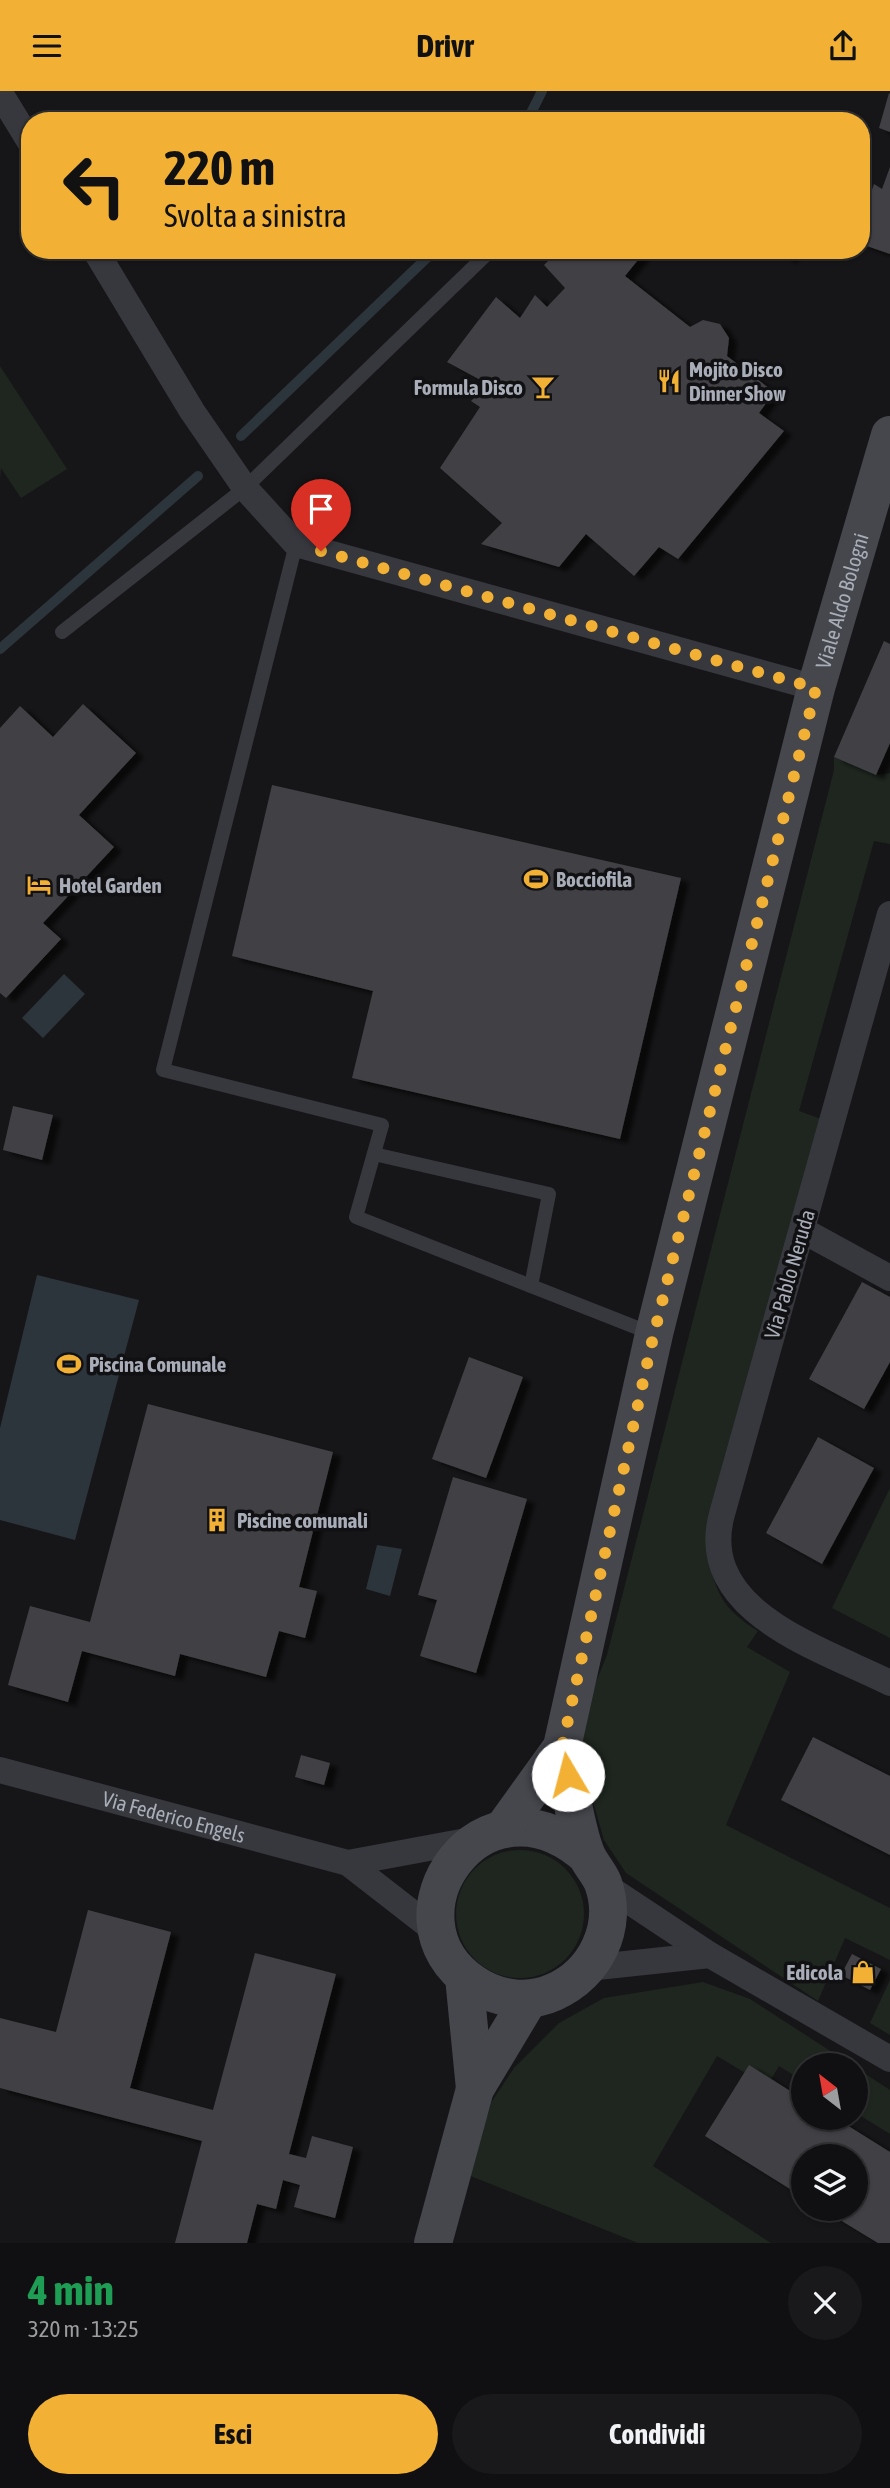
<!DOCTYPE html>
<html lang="it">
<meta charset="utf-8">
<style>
:root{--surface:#101012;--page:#19191b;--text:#f1f3f6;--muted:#9c9d9f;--line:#303032;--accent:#f2b134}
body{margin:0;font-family:"Asap Condensed",sans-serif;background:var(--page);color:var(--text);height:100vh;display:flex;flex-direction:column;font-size:26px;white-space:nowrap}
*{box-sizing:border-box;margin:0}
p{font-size:23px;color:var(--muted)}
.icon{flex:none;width:38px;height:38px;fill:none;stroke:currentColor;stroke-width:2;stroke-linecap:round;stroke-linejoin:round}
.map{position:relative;height:2152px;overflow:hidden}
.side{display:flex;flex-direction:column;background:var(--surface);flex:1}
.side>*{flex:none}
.top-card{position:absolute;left:21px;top:21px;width:849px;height:147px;border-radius:28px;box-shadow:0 2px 5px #0004,0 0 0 2px var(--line);background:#f2b134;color:#111;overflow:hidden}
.needle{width:46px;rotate:329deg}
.fabs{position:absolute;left:791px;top:1962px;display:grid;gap:14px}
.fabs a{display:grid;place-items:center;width:77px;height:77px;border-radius:50%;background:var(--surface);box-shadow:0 2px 5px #0004,0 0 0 2px var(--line);font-size:35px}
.pin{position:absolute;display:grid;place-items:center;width:60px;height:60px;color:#fff;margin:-72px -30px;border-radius:50% 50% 50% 0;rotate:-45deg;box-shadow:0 0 7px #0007}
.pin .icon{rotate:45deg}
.me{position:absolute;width:77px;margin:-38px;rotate:352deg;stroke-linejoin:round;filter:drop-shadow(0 0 5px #0008)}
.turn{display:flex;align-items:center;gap:24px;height:147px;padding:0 28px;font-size:32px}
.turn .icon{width:91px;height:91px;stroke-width:2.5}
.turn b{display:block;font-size:49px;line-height:60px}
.round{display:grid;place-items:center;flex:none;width:74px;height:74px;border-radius:37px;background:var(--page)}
.summary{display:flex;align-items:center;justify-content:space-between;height:119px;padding:0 28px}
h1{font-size:42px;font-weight:700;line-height:52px;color:#1e9e55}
.cta{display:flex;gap:14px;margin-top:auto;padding:14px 28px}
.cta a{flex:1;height:80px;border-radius:42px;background:var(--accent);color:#111;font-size:28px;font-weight:700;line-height:80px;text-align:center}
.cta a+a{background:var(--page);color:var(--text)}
header{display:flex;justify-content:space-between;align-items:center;height:91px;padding:0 28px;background:var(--accent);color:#111;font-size:32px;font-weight:700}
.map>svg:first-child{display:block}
.green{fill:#1e261f}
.water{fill:#2c353c}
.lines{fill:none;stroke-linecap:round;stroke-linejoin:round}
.stream{stroke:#2c353c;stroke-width:10}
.building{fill:#404145;filter:url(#shadow)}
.lane{stroke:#37383d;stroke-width:14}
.street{stroke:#37383d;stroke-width:26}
.secondary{stroke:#45474d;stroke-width:38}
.route{stroke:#f2b134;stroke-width:12;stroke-dasharray:0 21.6}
.labels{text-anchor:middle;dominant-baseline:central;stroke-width:7;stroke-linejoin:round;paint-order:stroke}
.poi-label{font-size:21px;font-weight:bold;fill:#a8adb8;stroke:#111113;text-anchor:start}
.street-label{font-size:21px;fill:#a8adb8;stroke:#111113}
</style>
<header><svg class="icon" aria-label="menu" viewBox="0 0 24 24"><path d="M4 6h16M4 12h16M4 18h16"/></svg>Drivr<svg class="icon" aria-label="share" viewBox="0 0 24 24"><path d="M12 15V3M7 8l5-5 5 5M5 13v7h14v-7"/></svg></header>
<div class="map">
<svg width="890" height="2152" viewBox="0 0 890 2152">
<defs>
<filter id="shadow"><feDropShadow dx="8" dy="4.5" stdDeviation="2" flood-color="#0009"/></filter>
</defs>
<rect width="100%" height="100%" fill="#161618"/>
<!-- green -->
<g class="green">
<polygon points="0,275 67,378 21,407 1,377 0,388"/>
<path d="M 834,666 L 876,684 L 890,682 L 890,753 L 874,750 L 799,1020 L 832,1032 L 722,1423 L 706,1451 C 715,1496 716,1514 758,1540 L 747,1556 L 790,1581 L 726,1734 L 890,1817 L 890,1869 L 845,1847 L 818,1910 L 626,1782 L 604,1749 L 574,1644 L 607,1564 L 834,679 Z"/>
<polygon points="890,1397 890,1547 832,1517"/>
<circle cx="520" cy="1823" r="64"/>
<polygon points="890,1889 890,1944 870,1932"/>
<polygon points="703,1891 750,1908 852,1974 803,1974 803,1990 779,1975 767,1995 717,1965 653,2075 771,2152 638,2152 468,2084 492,2010 514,1977 559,1932 604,1907"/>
<polygon points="856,1977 890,1999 890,2043 856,2022"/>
</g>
<!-- water -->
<g class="water">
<polygon points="64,883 85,903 43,947 22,927"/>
<polygon points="37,1184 139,1209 75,1449 0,1429 0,1337"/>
<polygon points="377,1454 402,1458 390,1505 366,1498"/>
</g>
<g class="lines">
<!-- stream -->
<g class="stream">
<polyline points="527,30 542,0"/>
<polyline points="241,345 435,159"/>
<polyline points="0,558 198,385"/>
</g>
</g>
<!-- building -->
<g class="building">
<polygon points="889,2 890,3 890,41 879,37"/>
<polygon points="890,76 890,163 861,153 861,130 874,93 882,98"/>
<polygon points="559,159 646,159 625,185 690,236 703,229 720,233 729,247 727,265 774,301 759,322 784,340 678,468 659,456 634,485 586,443 559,476 481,453 502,432 440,377 480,316 471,310 488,293 447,271 496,206 520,227 535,204 547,216 565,197 544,174"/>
<polygon points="776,159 794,159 789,168"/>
<polygon points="884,550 890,553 890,652 876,684 834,666"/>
<polygon points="83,613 136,662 79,724 114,756 43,832 61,848 6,907 0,902 0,637 20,615 53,646"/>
<polygon points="272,694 681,787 620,1048 352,987 373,900 232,865"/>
<polygon points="13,1015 53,1024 42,1069 3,1059"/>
<polygon points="862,1191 890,1206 890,1271 864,1318 809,1288"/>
<polygon points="469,1266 523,1286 486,1387 432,1368"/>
<polygon points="148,1313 333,1361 299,1496 317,1500 305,1547 279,1540 266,1586 180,1563 175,1585 82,1560 68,1611 8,1594 30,1515 90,1531"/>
<polygon points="818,1346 874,1377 822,1473 766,1442"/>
<polygon points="453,1386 527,1408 476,1582 420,1565 437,1509 418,1504"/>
<polygon points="813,1646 890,1685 890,1764 781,1709"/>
<polygon points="301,1664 330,1672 324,1694 295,1686"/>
<polygon points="88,1819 171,1841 130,1997 213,2019 255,1862 336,1883 289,2063 306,2067 312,2045 353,2056 335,2127 294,2116 300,2094 283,2089 276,2118 257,2113 247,2152 175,2152 202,2050 0,1997 0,1927 56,1941"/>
<polygon points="852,1863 881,1878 870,1899 841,1884"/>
<polygon points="749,1974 803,2008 803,2026 834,2026 890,2061 890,2152 878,2152 822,2118 856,2118 856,2065 803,2065 803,2106 705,2045"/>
</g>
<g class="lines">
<!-- lane -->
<g class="lane">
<polyline points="296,453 163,979 382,1034 356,1126 653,1243"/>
<polyline points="62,541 245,397 491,159"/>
<polyline points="374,1063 549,1103 531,1195"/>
</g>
<!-- street -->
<g class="street">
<polyline points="0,2 30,51"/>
<polyline points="95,159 192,320 245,397 296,453 816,597"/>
<path d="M 890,823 L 722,1423 C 695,1521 823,1558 890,1592"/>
<polyline points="802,1139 890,1187"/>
<path id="s1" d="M 0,1679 L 348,1772 L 438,1842"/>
<polyline points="348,1772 477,1748"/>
<polyline points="603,1793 710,1864 890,1968"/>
<polyline points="588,1877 710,1864"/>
</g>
<!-- secondary -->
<g class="secondary">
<path d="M 562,1656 C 569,1686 575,1739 587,1765 C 591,1774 599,1782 603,1792 C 619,1836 595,1883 554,1901 C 528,1913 496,1908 473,1892 C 377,1827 483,1673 587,1765"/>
<path id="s2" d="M 503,1738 L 562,1656 L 654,1243 L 816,597 L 890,344"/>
<polyline points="464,1886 475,1998"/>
<polyline points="433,2152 475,1998 529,1908"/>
</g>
</g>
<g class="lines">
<!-- route -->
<polyline class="route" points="321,460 816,597 651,1255 562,1656 568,1684"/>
</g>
<!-- icons -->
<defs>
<g id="restaurant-bare" transform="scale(1.89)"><path d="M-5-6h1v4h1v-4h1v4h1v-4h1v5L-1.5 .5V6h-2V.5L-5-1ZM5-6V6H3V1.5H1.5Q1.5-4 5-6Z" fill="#f2b134" stroke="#111113" stroke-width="2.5" paint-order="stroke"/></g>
<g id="bar-bare" transform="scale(1.89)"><path d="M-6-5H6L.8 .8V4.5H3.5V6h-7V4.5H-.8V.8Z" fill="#f2b134" stroke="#111113" stroke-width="2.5" paint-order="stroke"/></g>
<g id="stadium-bare" transform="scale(1.89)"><path d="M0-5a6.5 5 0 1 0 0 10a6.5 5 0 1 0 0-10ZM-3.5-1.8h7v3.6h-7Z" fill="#f2b134" stroke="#111113" stroke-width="2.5" paint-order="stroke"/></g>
<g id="hotel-bare" transform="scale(1.89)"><path d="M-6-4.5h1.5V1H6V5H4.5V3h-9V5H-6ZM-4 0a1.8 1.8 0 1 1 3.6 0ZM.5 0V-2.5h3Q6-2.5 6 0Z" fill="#f2b134" stroke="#111113" stroke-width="2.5" paint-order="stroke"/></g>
<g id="building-bare" transform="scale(1.89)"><path d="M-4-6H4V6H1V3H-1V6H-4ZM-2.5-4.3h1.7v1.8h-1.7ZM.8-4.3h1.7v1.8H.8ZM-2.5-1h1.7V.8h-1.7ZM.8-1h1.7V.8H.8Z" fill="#f2b134" stroke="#111113" stroke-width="2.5" paint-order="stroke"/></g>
<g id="shop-bare" transform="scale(1.89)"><path d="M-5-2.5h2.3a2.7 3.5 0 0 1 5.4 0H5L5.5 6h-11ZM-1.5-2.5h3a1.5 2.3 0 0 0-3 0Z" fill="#f2b134" stroke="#111113" stroke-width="2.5" paint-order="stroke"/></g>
</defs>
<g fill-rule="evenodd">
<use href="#restaurant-bare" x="669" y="290"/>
<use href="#bar-bare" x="543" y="296"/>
<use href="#stadium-bare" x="536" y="788"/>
<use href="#hotel-bare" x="39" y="794"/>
<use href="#stadium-bare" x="69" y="1273"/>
<use href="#building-bare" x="217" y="1429"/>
<use href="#shop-bare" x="863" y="1881"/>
</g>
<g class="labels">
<!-- poi labels -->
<g class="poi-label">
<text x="689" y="278">Mojito Disco<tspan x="689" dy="24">Dinner Show</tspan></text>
<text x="523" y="296" text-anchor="end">Formula Disco</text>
<text x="556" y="788">Bocciofila</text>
<text x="59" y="794">Hotel Garden</text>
<text x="89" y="1273">Piscina Comunale</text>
<text x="237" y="1429">Piscine comunali</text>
<text x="843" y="1881" text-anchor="end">Edicola</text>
</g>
<!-- street labels -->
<g class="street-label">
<text stroke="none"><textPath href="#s2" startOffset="1281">Viale Aldo Bologni</textPath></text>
<text transform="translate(789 1183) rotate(-74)">Via Pablo Neruda</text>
<text stroke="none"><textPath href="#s1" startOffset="180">Via Federico Engels</textPath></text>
</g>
</g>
</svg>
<div class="fabs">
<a><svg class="needle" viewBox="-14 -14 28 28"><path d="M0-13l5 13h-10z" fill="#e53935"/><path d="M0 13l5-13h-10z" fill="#9c9d9f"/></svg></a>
<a><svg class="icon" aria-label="layers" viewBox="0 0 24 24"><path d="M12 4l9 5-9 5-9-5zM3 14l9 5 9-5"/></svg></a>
</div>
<div class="pin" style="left:321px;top:460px;background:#d93025"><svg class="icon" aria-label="arrive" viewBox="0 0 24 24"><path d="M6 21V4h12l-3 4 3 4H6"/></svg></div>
<svg class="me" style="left:568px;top:1684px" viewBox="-20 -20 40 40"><circle r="19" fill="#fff"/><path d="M0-13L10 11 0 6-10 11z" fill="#f2b134"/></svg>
<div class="top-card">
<div class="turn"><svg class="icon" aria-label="left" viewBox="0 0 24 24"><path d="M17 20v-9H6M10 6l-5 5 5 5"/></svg><div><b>220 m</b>Svolta a sinistra</div></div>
</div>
</div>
<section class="side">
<div class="summary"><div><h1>4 min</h1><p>320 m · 13:25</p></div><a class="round"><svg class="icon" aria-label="close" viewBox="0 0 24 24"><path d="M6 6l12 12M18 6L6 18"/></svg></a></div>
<div class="cta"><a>Esci</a><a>Condividi</a></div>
</section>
